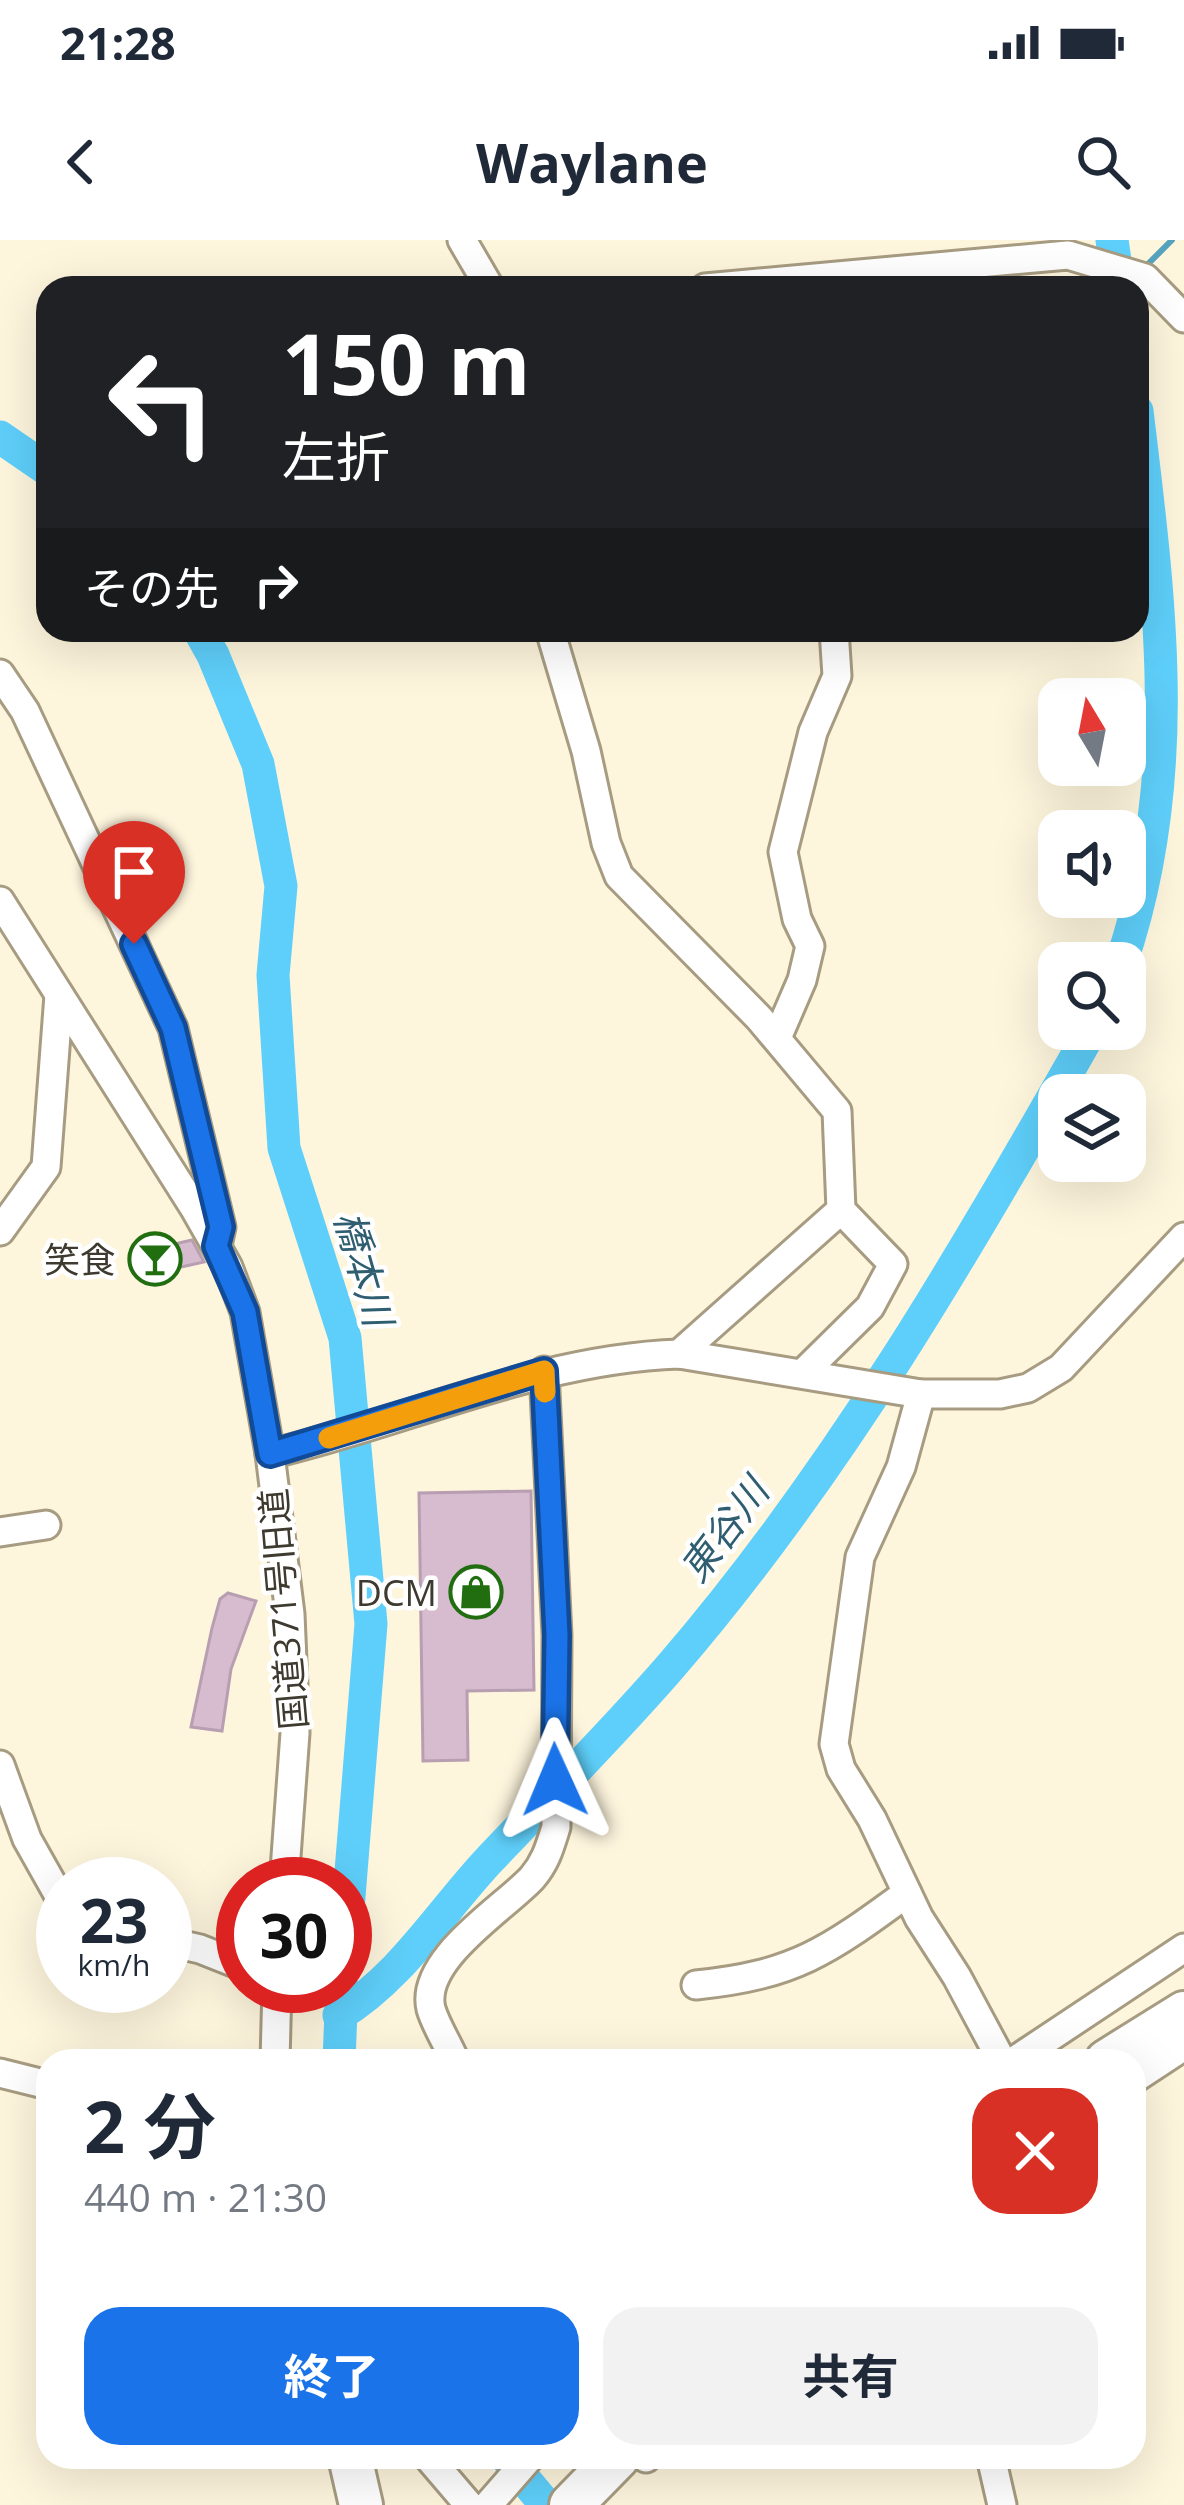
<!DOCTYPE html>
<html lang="ja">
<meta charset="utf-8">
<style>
:root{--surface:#fff;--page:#f2f2f3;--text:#1f2937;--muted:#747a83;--accent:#1a73e8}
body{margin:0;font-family:"Open Sans","Noto Sans JP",sans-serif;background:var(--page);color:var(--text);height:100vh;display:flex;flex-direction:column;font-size:45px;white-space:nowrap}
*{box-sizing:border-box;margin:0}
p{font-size:39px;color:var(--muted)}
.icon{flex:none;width:66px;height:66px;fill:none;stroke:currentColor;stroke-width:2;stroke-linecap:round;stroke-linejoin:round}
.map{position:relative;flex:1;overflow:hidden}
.side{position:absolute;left:36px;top:1809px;width:1110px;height:420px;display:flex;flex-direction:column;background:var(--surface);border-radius:36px;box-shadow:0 12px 48px #0002}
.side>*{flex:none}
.banner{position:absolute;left:36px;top:36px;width:1113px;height:366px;border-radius:36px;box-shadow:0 12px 48px #0002;background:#202124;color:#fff;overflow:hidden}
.needle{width:78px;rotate:350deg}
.buttons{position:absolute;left:1038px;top:438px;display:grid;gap:24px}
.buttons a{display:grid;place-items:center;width:108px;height:108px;border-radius:24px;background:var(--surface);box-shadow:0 12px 48px #0002;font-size:60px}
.speed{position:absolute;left:36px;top:1617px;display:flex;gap:24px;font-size:60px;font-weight:700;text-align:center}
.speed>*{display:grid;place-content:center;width:156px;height:156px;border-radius:50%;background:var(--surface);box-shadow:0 12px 48px #0002;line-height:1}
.speed small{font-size:30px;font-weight:400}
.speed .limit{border:18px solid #d22;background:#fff;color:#111}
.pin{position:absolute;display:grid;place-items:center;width:102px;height:102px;color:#fff;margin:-123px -51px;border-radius:50% 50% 50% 0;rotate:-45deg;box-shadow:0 0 12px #0007}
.pin .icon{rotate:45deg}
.me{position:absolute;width:132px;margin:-66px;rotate:359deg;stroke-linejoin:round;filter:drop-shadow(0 0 9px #0008)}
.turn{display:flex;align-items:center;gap:42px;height:252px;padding:0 48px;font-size:54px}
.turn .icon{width:156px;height:156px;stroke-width:2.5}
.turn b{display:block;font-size:84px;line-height:102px}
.then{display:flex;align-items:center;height:114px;padding:0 48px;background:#0003;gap:24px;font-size:45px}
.round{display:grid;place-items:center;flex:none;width:126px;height:126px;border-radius:36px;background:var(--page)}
.summary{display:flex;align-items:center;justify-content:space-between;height:204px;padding:0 48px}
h1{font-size:72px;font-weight:700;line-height:90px}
.button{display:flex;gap:24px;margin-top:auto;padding:24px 48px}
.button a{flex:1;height:138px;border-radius:36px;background:var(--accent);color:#fff;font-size:48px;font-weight:700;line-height:138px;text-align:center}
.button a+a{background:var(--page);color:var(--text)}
.status{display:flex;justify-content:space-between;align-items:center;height:84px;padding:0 60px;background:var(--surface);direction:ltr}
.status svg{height:33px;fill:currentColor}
header{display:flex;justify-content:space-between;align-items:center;height:156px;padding:0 48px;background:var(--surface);font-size:54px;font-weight:700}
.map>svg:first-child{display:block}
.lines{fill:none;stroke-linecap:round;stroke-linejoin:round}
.stream{stroke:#54a2bd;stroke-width:6}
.river{stroke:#5ecffa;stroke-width:33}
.building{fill:#d7bccf;stroke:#b89eb1;stroke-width:3}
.minor-casing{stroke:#a79c81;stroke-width:33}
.highway-casing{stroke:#a79c81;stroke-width:48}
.minor{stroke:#fff;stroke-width:27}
.highway{stroke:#fff;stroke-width:42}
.route-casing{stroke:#114b97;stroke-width:30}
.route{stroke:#1a73e8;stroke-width:21}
.slow{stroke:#f59e0b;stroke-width:21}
.labels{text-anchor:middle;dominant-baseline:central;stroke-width:9;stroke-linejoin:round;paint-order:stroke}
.poi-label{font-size:36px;fill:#3e3a2f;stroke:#fff;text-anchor:end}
.street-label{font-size:36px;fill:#3e3a2f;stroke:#fff}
.water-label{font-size:39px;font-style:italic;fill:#305e71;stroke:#fff}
</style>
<div class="status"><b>21:28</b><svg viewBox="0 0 49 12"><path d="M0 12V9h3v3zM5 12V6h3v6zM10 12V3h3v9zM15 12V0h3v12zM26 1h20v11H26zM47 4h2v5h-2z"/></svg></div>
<header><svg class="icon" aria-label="back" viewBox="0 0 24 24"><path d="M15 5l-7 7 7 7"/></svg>Waylane<svg class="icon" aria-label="search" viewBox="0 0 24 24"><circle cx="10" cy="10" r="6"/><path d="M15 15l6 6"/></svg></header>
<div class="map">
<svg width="1184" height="2265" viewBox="0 0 1184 2265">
<rect width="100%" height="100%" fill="#fef5dd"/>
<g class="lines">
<!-- stream -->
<polyline class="stream" points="1145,27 1172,0"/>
<!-- river -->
<g class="river">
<polyline points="1112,0 1119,48"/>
<polyline points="0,197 48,230"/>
<polyline points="199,390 213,415 258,524 281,646 273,735 284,908 345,1098 371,1384 345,1706"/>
<path d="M 1121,723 C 1184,538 1160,361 1137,171"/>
<path d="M 339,1775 C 401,1738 441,1671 490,1619 C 551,1555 613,1493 671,1426 C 836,1235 968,1008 1092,789"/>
<polyline points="339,1821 342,1746"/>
<polyline points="506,2217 546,2265"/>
</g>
</g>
<!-- building -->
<g class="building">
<polygon points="192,1000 204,1022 145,1035 139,1012"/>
<polygon points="531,1251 534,1450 467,1451 468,1520 423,1521 419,1253"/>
<polygon points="228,1353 256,1361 231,1429 222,1491 191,1487 212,1388 220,1359"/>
</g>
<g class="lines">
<!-- minor casing -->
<g class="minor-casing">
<g id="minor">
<polyline points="462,0 490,48"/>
<polyline points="705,48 1068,15 1145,38 1184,78"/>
<polyline points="550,390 586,511 606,603 619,636 759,778 837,871 841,970 679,1114"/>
<polyline points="0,434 25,471 173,788 221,987 218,1001"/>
<polyline points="0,661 195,969 228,1027 245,1072 270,1214 290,1374 295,1493 284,1644"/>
<polyline points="777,798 802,740 810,706 797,679 783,612 813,492 837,436 834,390"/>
<polyline points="0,991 46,927 59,755"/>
<polyline points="804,1132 870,1067 893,1024 841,970"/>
<polyline points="921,1154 901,1227 860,1317 834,1504 841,1529 872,1579 919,1678 957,1737 1002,1821"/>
<path d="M 270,1214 C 407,1182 536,1119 679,1114 L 921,1154 L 1000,1154 L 1028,1148 L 1061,1128 L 1184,997"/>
<polyline points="0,1292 46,1285"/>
<polyline points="0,1525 27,1599 63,1663"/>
<polyline points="165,1701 200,1709 243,1726"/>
<path d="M 696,1745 C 796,1735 829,1710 907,1653"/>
<polyline points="275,1821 277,1746"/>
<path d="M 455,1821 C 448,1804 436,1786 431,1769 C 419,1720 503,1669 532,1638 C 546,1622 550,1606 556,1587 L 557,1395 L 544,1131"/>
<polyline points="1014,1821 1184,1708"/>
<polyline points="0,1833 48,1845"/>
<polyline points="1134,1839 1184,1806"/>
<polyline points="428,2217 469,2265"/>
<polyline points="991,2217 1002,2265"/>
<polyline points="646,2218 646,2217"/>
<polyline points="488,2265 530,2217"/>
</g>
</g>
<!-- highway casing -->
<g class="highway-casing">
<g id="highway">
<polyline points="1107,1821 1184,1773"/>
<polyline points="350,2217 361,2265"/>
<polyline points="571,2265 618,2217"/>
</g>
</g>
<!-- minor -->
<use href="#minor" class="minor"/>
<!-- highway -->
<use href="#highway" class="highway"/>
</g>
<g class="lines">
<!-- route casing -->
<g class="route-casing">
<polyline id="route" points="134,704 173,788 221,987 216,1006 245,1072 270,1214 544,1131 557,1395 555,1540"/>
</g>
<!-- route -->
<use href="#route" class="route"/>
<!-- slow -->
<polyline class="slow" points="329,1198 544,1131 545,1152"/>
</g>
<!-- icons -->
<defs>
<g id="bar-ring" transform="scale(2.7)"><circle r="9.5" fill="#fff" stroke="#216e11" stroke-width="1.5"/><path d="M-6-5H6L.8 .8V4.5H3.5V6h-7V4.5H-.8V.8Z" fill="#216e11"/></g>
<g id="shop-ring" transform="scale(2.7)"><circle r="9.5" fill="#fff" stroke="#216e11" stroke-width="1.5"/><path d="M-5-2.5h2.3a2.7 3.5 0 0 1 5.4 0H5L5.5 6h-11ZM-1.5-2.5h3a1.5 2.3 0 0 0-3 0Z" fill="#216e11"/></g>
</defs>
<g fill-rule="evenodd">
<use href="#bar-ring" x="155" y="1019"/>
<use href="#shop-ring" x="476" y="1352"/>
</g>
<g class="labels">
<!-- poi labels -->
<g class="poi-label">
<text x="116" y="1019">笑食</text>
<text x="437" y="1352">DCM</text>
</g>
<!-- street labels -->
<g class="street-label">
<text transform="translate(283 1369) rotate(-95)">国道371号旧道</text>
</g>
<!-- water labels -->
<g class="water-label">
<text transform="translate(365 1028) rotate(74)">橋本川</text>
<text transform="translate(723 1289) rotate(-53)">東谷川</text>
</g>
</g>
</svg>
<div class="buttons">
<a><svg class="needle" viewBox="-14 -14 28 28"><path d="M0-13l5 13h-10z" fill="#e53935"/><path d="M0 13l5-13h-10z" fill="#747a83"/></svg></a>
<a><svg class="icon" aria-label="sound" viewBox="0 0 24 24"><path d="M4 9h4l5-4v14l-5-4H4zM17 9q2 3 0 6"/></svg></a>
<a><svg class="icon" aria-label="search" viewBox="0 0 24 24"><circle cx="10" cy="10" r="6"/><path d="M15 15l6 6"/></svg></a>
<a><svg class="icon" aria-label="layers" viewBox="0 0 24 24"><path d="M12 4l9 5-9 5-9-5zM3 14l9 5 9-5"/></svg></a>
</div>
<div class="speed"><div>23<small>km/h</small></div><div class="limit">30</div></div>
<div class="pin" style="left:134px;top:704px;background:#d93025"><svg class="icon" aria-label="arrive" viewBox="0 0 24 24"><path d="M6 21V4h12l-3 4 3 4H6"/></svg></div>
<svg class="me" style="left:555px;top:1540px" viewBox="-20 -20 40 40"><path d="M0-17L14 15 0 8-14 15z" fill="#1a73e8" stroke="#fff" stroke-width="4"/></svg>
<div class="banner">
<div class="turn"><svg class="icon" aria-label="left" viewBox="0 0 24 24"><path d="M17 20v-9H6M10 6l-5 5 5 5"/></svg><div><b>150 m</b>左折</div></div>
<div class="then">その先<svg class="icon" aria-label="right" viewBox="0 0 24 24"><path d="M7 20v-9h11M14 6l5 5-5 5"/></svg></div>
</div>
<section class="side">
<div class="summary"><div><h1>2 分</h1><p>440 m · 21:30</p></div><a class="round" style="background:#d93025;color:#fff"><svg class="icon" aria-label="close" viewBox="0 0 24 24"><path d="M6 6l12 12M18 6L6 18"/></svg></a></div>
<div class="button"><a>終了</a><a>共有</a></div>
</section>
</div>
